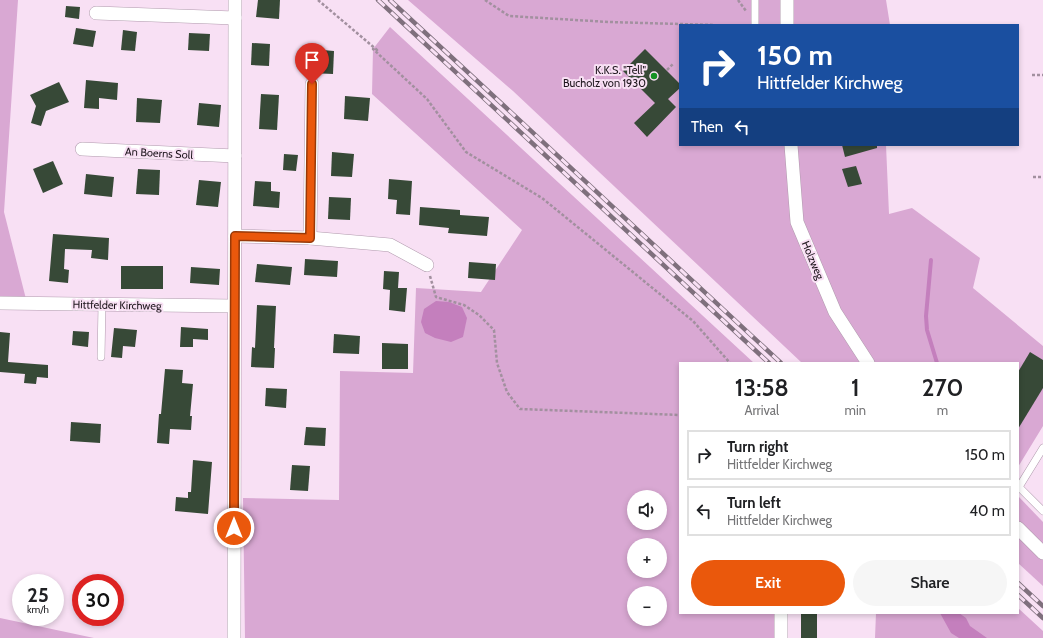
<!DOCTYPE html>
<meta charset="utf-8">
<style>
:root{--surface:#fff;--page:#f6f6f6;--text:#202124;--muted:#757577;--line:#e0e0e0;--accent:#ea580c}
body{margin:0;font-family:Cabin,sans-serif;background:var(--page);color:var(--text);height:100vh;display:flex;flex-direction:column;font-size:15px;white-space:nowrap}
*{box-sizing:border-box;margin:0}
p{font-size:13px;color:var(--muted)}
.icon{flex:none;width:22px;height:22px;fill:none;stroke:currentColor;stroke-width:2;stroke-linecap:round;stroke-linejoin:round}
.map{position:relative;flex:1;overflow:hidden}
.drawer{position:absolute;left:679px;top:362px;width:340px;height:252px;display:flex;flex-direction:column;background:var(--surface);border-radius:0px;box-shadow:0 2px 6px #0003}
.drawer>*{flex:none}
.banner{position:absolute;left:679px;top:24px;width:340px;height:122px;border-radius:0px;box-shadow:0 2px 6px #0003;background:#1a4fa0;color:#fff;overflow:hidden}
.fabs{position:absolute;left:627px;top:490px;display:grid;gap:8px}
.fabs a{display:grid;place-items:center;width:40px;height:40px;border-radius:50%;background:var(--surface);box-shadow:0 2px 6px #0003;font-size:20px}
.speed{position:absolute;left:12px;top:574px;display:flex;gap:8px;font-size:20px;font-weight:700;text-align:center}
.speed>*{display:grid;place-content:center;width:52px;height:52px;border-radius:50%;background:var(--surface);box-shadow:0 2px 6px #0003;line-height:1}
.speed small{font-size:10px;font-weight:400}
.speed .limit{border:6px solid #d22;background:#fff;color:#111}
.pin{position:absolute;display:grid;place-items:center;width:34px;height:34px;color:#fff;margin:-41px -17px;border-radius:50% 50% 50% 0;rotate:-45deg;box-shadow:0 0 4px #0007}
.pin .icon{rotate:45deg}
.me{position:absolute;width:44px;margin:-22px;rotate:0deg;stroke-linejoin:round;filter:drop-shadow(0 0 3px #0008)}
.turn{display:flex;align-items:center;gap:14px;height:84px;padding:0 12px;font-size:18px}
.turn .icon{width:52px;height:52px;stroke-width:2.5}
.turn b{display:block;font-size:28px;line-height:34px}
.then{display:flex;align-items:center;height:38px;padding:0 12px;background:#0003;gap:8px;font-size:15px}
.eta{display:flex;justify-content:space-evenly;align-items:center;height:68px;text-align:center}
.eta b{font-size:24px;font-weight:600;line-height:28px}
.primary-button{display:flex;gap:8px;margin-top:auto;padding:8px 12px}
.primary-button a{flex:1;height:46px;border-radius:24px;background:var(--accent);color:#fff;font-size:16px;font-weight:600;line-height:46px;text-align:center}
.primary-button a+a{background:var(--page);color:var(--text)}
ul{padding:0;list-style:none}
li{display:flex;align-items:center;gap:12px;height:50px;margin:0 8px 6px;padding:0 4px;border:2px solid var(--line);border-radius:0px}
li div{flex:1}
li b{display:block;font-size:15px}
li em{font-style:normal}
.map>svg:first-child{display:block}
.green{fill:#d9a8d3;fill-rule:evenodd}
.water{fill:#c47fbd}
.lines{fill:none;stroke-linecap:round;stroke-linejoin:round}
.stream{stroke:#c47fbd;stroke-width:4}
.building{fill:#374937}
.lane-casing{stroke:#b09aad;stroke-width:8}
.street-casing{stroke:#b09aad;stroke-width:14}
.path{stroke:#a2909f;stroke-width:2.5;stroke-dasharray:3 2;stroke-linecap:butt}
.lane{stroke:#fff;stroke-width:7}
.street{stroke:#fff;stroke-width:13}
.rail-casing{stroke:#7f707d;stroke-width:4.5}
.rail{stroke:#f8e0f4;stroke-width:3;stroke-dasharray:9;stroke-linecap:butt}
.route-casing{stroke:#983908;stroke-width:10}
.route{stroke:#ea580c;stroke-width:7}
.poi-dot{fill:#139223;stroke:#f8e0f4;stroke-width:1.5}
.labels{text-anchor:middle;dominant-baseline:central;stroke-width:4;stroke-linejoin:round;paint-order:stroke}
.poi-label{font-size:11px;fill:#1e161d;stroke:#f8e0f4;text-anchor:end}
.street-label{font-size:11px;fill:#1e161d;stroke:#f8e0f4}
</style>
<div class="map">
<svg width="1043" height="638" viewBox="0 0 1043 638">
<rect width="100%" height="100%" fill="#f8e0f4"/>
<!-- green -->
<g class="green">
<polygon points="0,0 18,0 4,212 27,303 0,303"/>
<polygon points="408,0 886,0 890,25 680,25 680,145 886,145 889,214 912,208 980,258 973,288 1043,346 1043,426 1018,467 1018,363 802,363 513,91"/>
<path d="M 390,27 L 754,363 L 680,363 L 680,613 L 781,613 L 781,638 L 245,638 L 243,498 L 339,500 L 340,371 L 413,373 L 416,288 L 481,292 L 522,230 L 372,94 L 373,49 ZM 634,497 L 660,497 L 660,523 L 634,523 ZM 634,545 L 660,545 L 660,571 L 634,571 ZM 634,593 L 660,593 L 660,619 L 634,619 Z"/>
<polygon points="1018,496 1043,522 1043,586 1018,563"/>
<polygon points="1018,608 1043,631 1043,638 875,638 876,613 1018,613"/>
<polygon points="0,618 94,638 0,638"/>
</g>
<!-- water -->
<g class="water">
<polygon points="436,301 449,302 462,307 467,318 463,337 451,342 435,338 425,333 421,322 424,309"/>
<polygon points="940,613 959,613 966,618 970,626 987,638 959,638 951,633"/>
</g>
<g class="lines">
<!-- stream -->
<polyline class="stream" points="931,260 926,316 927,330 937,363"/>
</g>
<!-- building -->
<g class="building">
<polygon points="258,0 280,0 279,19 256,17"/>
<polygon points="66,6 80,7 79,19 65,17"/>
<polygon points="76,28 96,31 93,47 73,44"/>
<polygon points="123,30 137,32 135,51 121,50"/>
<polygon points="189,33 210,34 209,51 188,50"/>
<polygon points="252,43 270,44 269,66 251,65"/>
<polygon points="311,49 334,51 333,74 310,73"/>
<polygon points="645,49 680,84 680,88 668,99 676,107 647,137 634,123 655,103 623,71"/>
<polygon points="86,80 118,83 117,100 99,98 99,109 84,108"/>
<polygon points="59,82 69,102 46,111 41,126 31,123 36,106 30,95"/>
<polygon points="261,94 279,95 277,130 259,129"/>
<polygon points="345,96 370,98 368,121 344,119"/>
<polygon points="137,98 162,100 160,123 136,122"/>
<polygon points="199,103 221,105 219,127 197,125"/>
<polygon points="842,145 877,145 877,148 845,157"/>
<polygon points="332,152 354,154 352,177 331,176"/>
<polygon points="284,154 298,155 296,171 283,170"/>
<polygon points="53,161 63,184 43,193 33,169"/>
<polygon points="856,166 862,184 848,187 842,169"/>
<polygon points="138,169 160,170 159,195 136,194"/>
<polygon points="86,174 114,177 112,197 84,194"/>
<polygon points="389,179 412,181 410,215 396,214 397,200 388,199"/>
<polygon points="199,180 221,182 218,207 196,205"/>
<polygon points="255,181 271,182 271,191 280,192 279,208 253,206"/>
<polygon points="329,197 351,198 350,220 328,219"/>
<polygon points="420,207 460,210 460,215 489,217 487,236 448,233 449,228 419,225"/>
<polygon points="53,234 109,238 108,260 91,258 92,250 65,249 64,269 69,270 68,283 49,281"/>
<polygon points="305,259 338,261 337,277 304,275"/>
<polygon points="469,262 496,264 495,280 468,278"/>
<polygon points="257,264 292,267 290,285 255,282"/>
<rect x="121" y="266" width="42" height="23"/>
<polygon points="191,267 220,269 219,285 190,283"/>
<polygon points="384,271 399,272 398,288 407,288 405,312 389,310 390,290 383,289"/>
<polygon points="257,305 276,306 274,348 275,348 274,368 251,367 252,347 255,348"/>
<polygon points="181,327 208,329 208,340 193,339 193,347 180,347"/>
<polygon points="114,328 137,330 135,347 123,346 122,358 111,357"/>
<polygon points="73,331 89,332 88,347 72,345"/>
<polygon points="0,332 10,333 8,362 48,365 48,378 37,377 36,384 24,383 25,374 0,372"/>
<polygon points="334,334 360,336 359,354 333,353"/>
<polygon points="382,343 408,344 408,369 382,369"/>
<polygon points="1030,352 1043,360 1043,388 1018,429 1018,372"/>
<polygon points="165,369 183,370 182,383 193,384 190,416 192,416 191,430 170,429 169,444 157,443 159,414 161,414"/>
<polygon points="266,388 287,389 286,408 265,406"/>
<polygon points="71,422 101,424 100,443 70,441"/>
<polygon points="306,427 326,428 325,446 304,445"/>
<polygon points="193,460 212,462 208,514 175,511 176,497 188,498 188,492 191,492"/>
<polygon points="292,465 310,466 308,491 290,490"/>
<rect x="801" y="613" width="16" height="25"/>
</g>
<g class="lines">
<!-- lane casing -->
<g class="lane-casing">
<g id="lane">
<polyline points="755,25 755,0"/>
<polyline points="101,357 102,304"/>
<polyline points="1043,448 1019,487 1043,511"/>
</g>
</g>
<!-- street casing -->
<g class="street-casing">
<g id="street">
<polyline points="96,13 235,18"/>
<polyline points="787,25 787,0"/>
<polyline points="791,145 797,222 835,312 868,363"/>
<polyline points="82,149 235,156"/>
<polyline points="235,236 310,238 390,245 427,265"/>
<polyline points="310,238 312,84"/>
<polyline points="0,303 234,306"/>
<polyline points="1018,528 1043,553"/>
<polyline points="781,613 781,638"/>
<polyline points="234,638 235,0"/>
</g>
</g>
<!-- path -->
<g class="path">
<polyline points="318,0 377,50 373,49 427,99 466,152 542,198 693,321 730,363"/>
<polyline points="485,0 509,16 609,22 715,25"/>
<polyline points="738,0 746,11"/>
<polyline points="667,70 674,63"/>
<polyline points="1032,75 1043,75"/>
<polyline points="1033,177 1043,177"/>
<polyline points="430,276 436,297 464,305 479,315 494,330 497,363 507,392 520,409 680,415"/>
</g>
<!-- lane -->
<use href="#lane" class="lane"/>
<!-- street -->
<use href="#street" class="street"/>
<!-- rail casing -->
<g class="rail-casing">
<g id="rail">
<polyline points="378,0 769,363"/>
<polyline points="390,0 781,363"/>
<polyline points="1018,583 1043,606"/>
<polyline points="1018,595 1043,618"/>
</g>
</g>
<!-- rail -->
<use href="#rail" class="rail"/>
</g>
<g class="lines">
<!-- route casing -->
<g class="route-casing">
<polyline id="route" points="234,528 235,236 310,238 312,84"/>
</g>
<!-- route -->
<use href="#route" class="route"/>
</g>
<!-- markers -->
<circle class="poi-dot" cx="654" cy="76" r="4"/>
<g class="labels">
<!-- poi labels -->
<g class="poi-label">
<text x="646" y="70">K.K.S. "Tell"<tspan x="646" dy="13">Bucholz von 1930</tspan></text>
</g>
<!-- street labels -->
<g class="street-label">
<text transform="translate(159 153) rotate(3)">An Boerns Soll</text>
<text transform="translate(813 260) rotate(67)">Holzweg</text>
<text transform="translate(117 305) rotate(1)">Hittfelder Kirchweg</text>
</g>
</g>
</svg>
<div class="fabs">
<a><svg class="icon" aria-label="sound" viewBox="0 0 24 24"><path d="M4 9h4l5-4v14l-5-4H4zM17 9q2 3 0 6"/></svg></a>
<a>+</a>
<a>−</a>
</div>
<div class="speed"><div>25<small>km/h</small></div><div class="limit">30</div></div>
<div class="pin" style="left:312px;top:84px;background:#d93025"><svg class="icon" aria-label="arrive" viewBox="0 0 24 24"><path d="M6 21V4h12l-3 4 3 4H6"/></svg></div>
<svg class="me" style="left:234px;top:528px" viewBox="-20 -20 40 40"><circle r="17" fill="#ea580c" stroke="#fff" stroke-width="3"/><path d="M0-11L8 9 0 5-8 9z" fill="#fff"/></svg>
<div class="banner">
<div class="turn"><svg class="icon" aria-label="right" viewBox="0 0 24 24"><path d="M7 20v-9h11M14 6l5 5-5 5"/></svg><div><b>150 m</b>Hittfelder Kirchweg</div></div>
<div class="then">Then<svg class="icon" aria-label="left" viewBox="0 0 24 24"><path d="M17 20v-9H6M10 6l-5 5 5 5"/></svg></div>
</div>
<section class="drawer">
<div class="eta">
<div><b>13:58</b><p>Arrival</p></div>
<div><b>1</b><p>min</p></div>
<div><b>270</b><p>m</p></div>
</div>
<ul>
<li><svg class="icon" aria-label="right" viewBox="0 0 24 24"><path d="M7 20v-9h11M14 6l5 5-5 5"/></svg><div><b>Turn right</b><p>Hittfelder Kirchweg</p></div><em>150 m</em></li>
<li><svg class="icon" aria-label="left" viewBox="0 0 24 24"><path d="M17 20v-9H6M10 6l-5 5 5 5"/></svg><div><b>Turn left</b><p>Hittfelder Kirchweg</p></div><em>40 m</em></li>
</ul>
<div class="primary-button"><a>Exit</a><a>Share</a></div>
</section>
</div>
